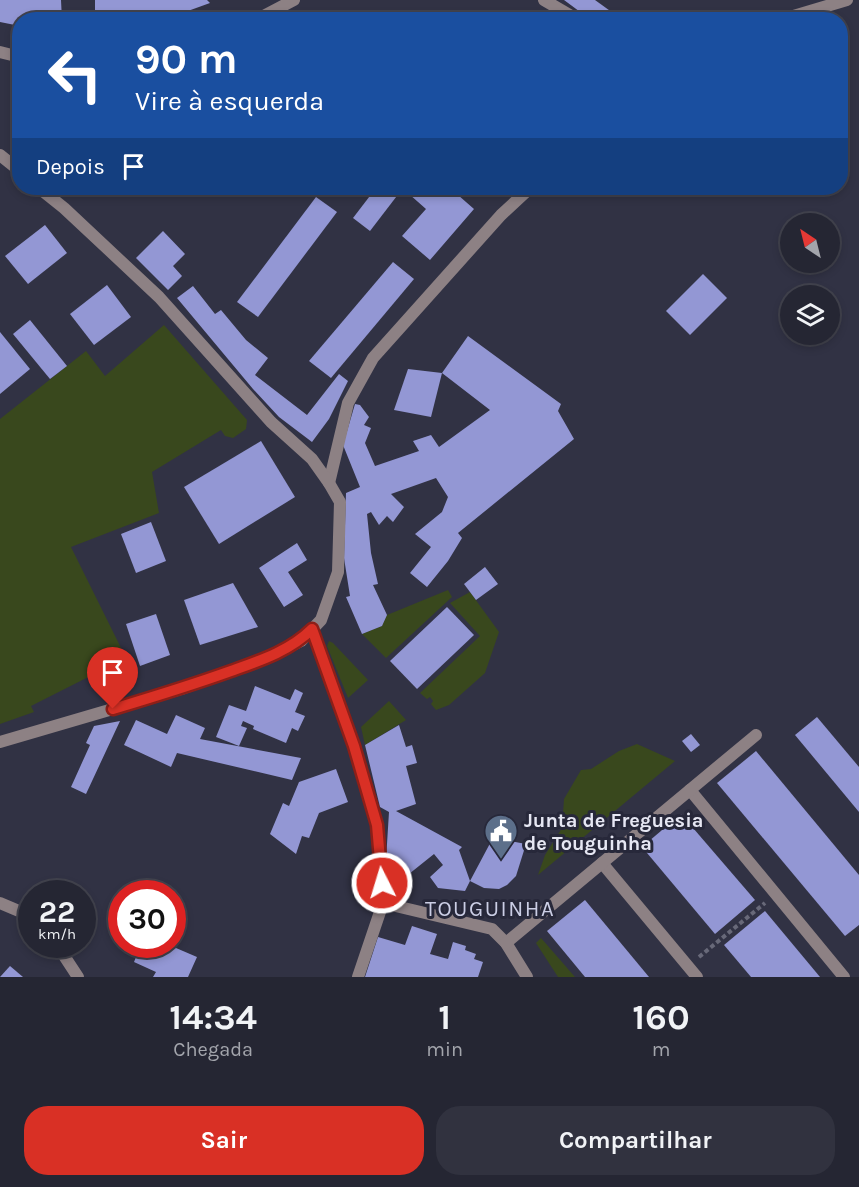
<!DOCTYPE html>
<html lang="pt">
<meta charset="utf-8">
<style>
:root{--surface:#252633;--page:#31323f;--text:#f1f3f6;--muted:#a3a5ac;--line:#42434e;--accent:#d93025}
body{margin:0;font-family:Karla,sans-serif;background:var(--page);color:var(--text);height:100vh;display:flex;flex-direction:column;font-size:22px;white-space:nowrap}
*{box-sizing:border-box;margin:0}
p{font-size:20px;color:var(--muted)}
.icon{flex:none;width:33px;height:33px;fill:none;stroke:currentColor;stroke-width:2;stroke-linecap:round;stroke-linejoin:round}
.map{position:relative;height:977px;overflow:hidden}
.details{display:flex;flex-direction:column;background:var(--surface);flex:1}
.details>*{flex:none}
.top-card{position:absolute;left:12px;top:12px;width:836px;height:183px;border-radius:24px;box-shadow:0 3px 9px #0003,0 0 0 2px var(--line);background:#1a4fa0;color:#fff;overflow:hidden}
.needle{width:39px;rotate:325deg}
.fabs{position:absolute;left:780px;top:213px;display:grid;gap:12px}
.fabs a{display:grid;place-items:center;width:60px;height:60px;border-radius:50%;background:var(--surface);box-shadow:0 3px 9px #0003,0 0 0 2px var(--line);font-size:30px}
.speed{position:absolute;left:18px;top:880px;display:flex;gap:12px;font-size:30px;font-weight:700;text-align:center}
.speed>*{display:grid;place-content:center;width:78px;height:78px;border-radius:50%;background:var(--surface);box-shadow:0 3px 9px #0003,0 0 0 2px var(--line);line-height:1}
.speed small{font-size:15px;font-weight:400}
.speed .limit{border:9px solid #d22;background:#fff;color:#111}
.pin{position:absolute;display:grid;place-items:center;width:51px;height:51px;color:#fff;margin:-62px -26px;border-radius:50% 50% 50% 0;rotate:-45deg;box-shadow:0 0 6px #0007}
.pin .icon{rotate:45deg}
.me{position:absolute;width:66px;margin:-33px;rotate:355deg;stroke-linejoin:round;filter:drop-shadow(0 0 4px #0008)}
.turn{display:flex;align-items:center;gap:21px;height:126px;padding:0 24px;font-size:27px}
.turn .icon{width:78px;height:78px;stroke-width:2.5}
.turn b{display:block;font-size:42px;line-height:51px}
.then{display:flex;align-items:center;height:57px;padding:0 24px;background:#0003;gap:12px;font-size:22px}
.eta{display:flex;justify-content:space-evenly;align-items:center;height:102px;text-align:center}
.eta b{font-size:36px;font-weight:700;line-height:42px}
.cta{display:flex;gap:12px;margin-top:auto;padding:12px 24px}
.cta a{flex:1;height:69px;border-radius:24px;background:var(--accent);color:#fff;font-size:24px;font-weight:700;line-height:69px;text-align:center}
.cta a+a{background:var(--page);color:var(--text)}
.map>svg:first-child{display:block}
.green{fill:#39481d}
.building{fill:#9397d4}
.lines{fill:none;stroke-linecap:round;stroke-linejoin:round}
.path{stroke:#686979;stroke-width:4;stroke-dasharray:4.5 3;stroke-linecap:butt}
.minor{stroke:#8d8184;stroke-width:12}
.tertiary{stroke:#8d8184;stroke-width:12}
.route-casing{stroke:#8d1f18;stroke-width:15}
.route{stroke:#d93025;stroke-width:10}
.labels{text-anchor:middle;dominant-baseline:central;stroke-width:6;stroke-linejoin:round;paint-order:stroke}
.poi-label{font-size:20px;font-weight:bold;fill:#e6e7f3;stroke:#27283a;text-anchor:start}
.quarter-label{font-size:22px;letter-spacing:1.5px;fill:#cbcee5;stroke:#27283a}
</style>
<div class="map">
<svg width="859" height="977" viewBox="0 0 859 977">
<rect width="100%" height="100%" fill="#313244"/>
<!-- green -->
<g class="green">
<polygon points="164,325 247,420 246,429 233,438 225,436 221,430 152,472 159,513 71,547 126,658 31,706 34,712 0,724 0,419 86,351 105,376"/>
<polygon points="448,590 452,597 386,658 362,634 382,626 387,615"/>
<polygon points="470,592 499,632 485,673 449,705 436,710 431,704 433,701 430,697 427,699 420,693 480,636 450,603"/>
<polygon points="329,641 333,643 368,680 348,698 327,646"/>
<polygon points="389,701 406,720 365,745 361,727"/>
<polygon points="637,744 675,761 538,875 545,855 562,828 564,799 581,770 591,769 619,751"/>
<polygon points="541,938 575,977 558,977 536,943"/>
</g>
<!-- building -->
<g class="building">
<polygon points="0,0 61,0 62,20 20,20 20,26 0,22"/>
<polygon points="95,0 207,0 210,3 174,16 155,20 95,20"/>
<polygon points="564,0 595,0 613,13 619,20 591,20"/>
<polygon points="376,188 403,188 370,231 353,218"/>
<polygon points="414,188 450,188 474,209 430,260 402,236 426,209 409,194"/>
<polygon points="316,197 337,212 258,317 237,302"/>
<polygon points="45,225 67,253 28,284 5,256"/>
<polygon points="163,231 185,254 173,266 182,276 168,290 136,258"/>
<polygon points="393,262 414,279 331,378 309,361"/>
<polygon points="703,274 727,298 690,335 666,311"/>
<polygon points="107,285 131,317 94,345 70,314"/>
<polygon points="193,286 215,314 221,310 246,340 268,358 255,375 307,415 339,374 348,381 329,419 312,442 279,417 253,389 177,298"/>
<polygon points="30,320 67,366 50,379 13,334"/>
<polygon points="0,332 30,369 0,394"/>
<polygon points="468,336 561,404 558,411 574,439 458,533 462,538 448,561 427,587 410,573 431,547 415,534 442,512 448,497 436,478 391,494 404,507 393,522 387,516 379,525 371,512 367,514 371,553 378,584 373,585 387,615 382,626 362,634 346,597 350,596 344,558 346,493 360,487 343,445 355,404 360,405 369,417 364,425 371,428 365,443 375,466 419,451 413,441 431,435 439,447 490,410 442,373"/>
<polygon points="408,369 442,373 431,417 394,410"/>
<polygon points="261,441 295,497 219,544 184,487"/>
<polygon points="151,522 166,561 136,573 121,534"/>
<polygon points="297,543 307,560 288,572 303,595 284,607 259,568"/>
<polygon points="485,567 498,584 476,600 464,584"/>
<polygon points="233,583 258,627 200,645 184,600"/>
<polygon points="447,607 474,635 417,689 390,661"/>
<polygon points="156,614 170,655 140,666 126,624"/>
<polygon points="255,686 290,700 295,689 303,693 295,712 305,716 298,731 292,728 286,743 253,729 254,726 243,721 241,726 247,728 239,746 216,737 229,705 246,711"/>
<polygon points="176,715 205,728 200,739 301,758 292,780 177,753 171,767 124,745 136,720 167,734"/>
<polygon points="817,717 859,767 859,812 795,735"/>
<polygon points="120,721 86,794 71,787 90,745 86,743 94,726"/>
<polygon points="399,725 406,747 412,745 417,763 406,766 416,804 396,811 462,847 459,850 470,881 465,891 438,888 430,877 443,865 434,854 404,878 386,860 389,812 380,807 365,745"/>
<polygon points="691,734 700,745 691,752 682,741"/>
<polygon points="756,751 859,875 859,925 845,936 717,783"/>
<polygon points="336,769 348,802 319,813 309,838 302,836 296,854 270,834 283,803 289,806 299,782"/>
<polygon points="681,814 755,900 715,934 642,847"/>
<polygon points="495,834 510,841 526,844 516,876 507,885 499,889 484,888 470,881"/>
<polygon points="585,900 649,977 585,977 547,931"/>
<polygon points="765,911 820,977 751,977 724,945"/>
<polygon points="412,926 437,934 430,954 448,959 453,942 466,946 465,950 476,954 474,959 483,962 478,977 365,977 378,937 405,945"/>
<polygon points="126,945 169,945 197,957 188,977 153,977 156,972 134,962 136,957 124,951"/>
<polygon points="10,966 23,977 0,977"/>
</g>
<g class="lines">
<!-- path -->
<polyline class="path" points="699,957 765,903"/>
<!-- minor -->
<g class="minor">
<polyline points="544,0 578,20"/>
<polyline points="256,20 294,0"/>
<polyline points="780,20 847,0"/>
<polyline points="0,52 20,57"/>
<polyline points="0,155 20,171"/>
<polyline points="329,483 348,403 373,358 501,215 530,188"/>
<polyline points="312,629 354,746 377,825 383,903 358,977"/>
<polyline points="0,742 181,689 265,659 301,641 321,620 338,572 340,502 329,483 312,459 271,422 159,297 64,208 39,188"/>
<polyline points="690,790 844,977"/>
<polyline points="602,863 697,977"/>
<polyline points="383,903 492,929 506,943 527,977"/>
<polyline points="506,943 756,735"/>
</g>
<!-- tertiary -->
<g class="tertiary">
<polyline points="0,903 26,914 32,919"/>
<polyline points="57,945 78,977"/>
</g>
</g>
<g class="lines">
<!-- route casing -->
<g class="route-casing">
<path id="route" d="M 113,709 C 153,697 192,685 231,671 C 259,661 290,651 312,629 L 354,746 L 377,825 L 382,883"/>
</g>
<!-- route -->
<use href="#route" class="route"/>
</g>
<!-- icons -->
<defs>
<g id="civic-pin" transform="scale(1.725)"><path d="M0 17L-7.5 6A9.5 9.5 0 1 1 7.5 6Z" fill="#5c6f8a" stroke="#27283a"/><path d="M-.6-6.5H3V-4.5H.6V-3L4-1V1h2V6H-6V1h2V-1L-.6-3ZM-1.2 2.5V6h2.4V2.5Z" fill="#fff"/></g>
</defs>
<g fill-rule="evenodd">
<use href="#civic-pin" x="501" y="831"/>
</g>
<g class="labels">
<!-- poi labels -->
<g class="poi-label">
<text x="524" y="820">Junta de Freguesia<tspan x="524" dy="23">de Touguinha</tspan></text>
</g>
<!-- quarter labels -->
<g class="quarter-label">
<text x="490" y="909">TOUGUINHA</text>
</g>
</g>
</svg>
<div class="fabs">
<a><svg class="needle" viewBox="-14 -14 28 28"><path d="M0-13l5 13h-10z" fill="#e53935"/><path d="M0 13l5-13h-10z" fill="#a3a5ac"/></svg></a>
<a><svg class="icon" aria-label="layers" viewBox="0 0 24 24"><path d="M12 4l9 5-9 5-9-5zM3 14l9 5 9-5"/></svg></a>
</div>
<div class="speed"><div>22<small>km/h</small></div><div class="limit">30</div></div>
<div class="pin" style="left:113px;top:709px;background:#d93025"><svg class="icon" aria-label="arrive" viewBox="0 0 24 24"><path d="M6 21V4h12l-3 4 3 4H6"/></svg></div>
<svg class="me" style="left:382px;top:883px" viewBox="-20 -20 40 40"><circle r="17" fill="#d93025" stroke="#fff" stroke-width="3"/><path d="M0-11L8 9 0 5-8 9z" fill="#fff"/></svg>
<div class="top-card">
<div class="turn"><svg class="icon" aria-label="left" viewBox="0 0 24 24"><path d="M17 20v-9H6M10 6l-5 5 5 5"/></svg><div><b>90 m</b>Vire à esquerda</div></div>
<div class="then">Depois<svg class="icon" aria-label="arrive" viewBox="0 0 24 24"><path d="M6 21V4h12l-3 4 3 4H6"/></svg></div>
</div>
</div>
<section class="details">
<div class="eta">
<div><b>14:34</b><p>Chegada</p></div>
<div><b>1</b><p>min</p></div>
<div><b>160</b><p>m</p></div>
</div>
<div class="cta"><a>Sair</a><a>Compartilhar</a></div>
</section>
